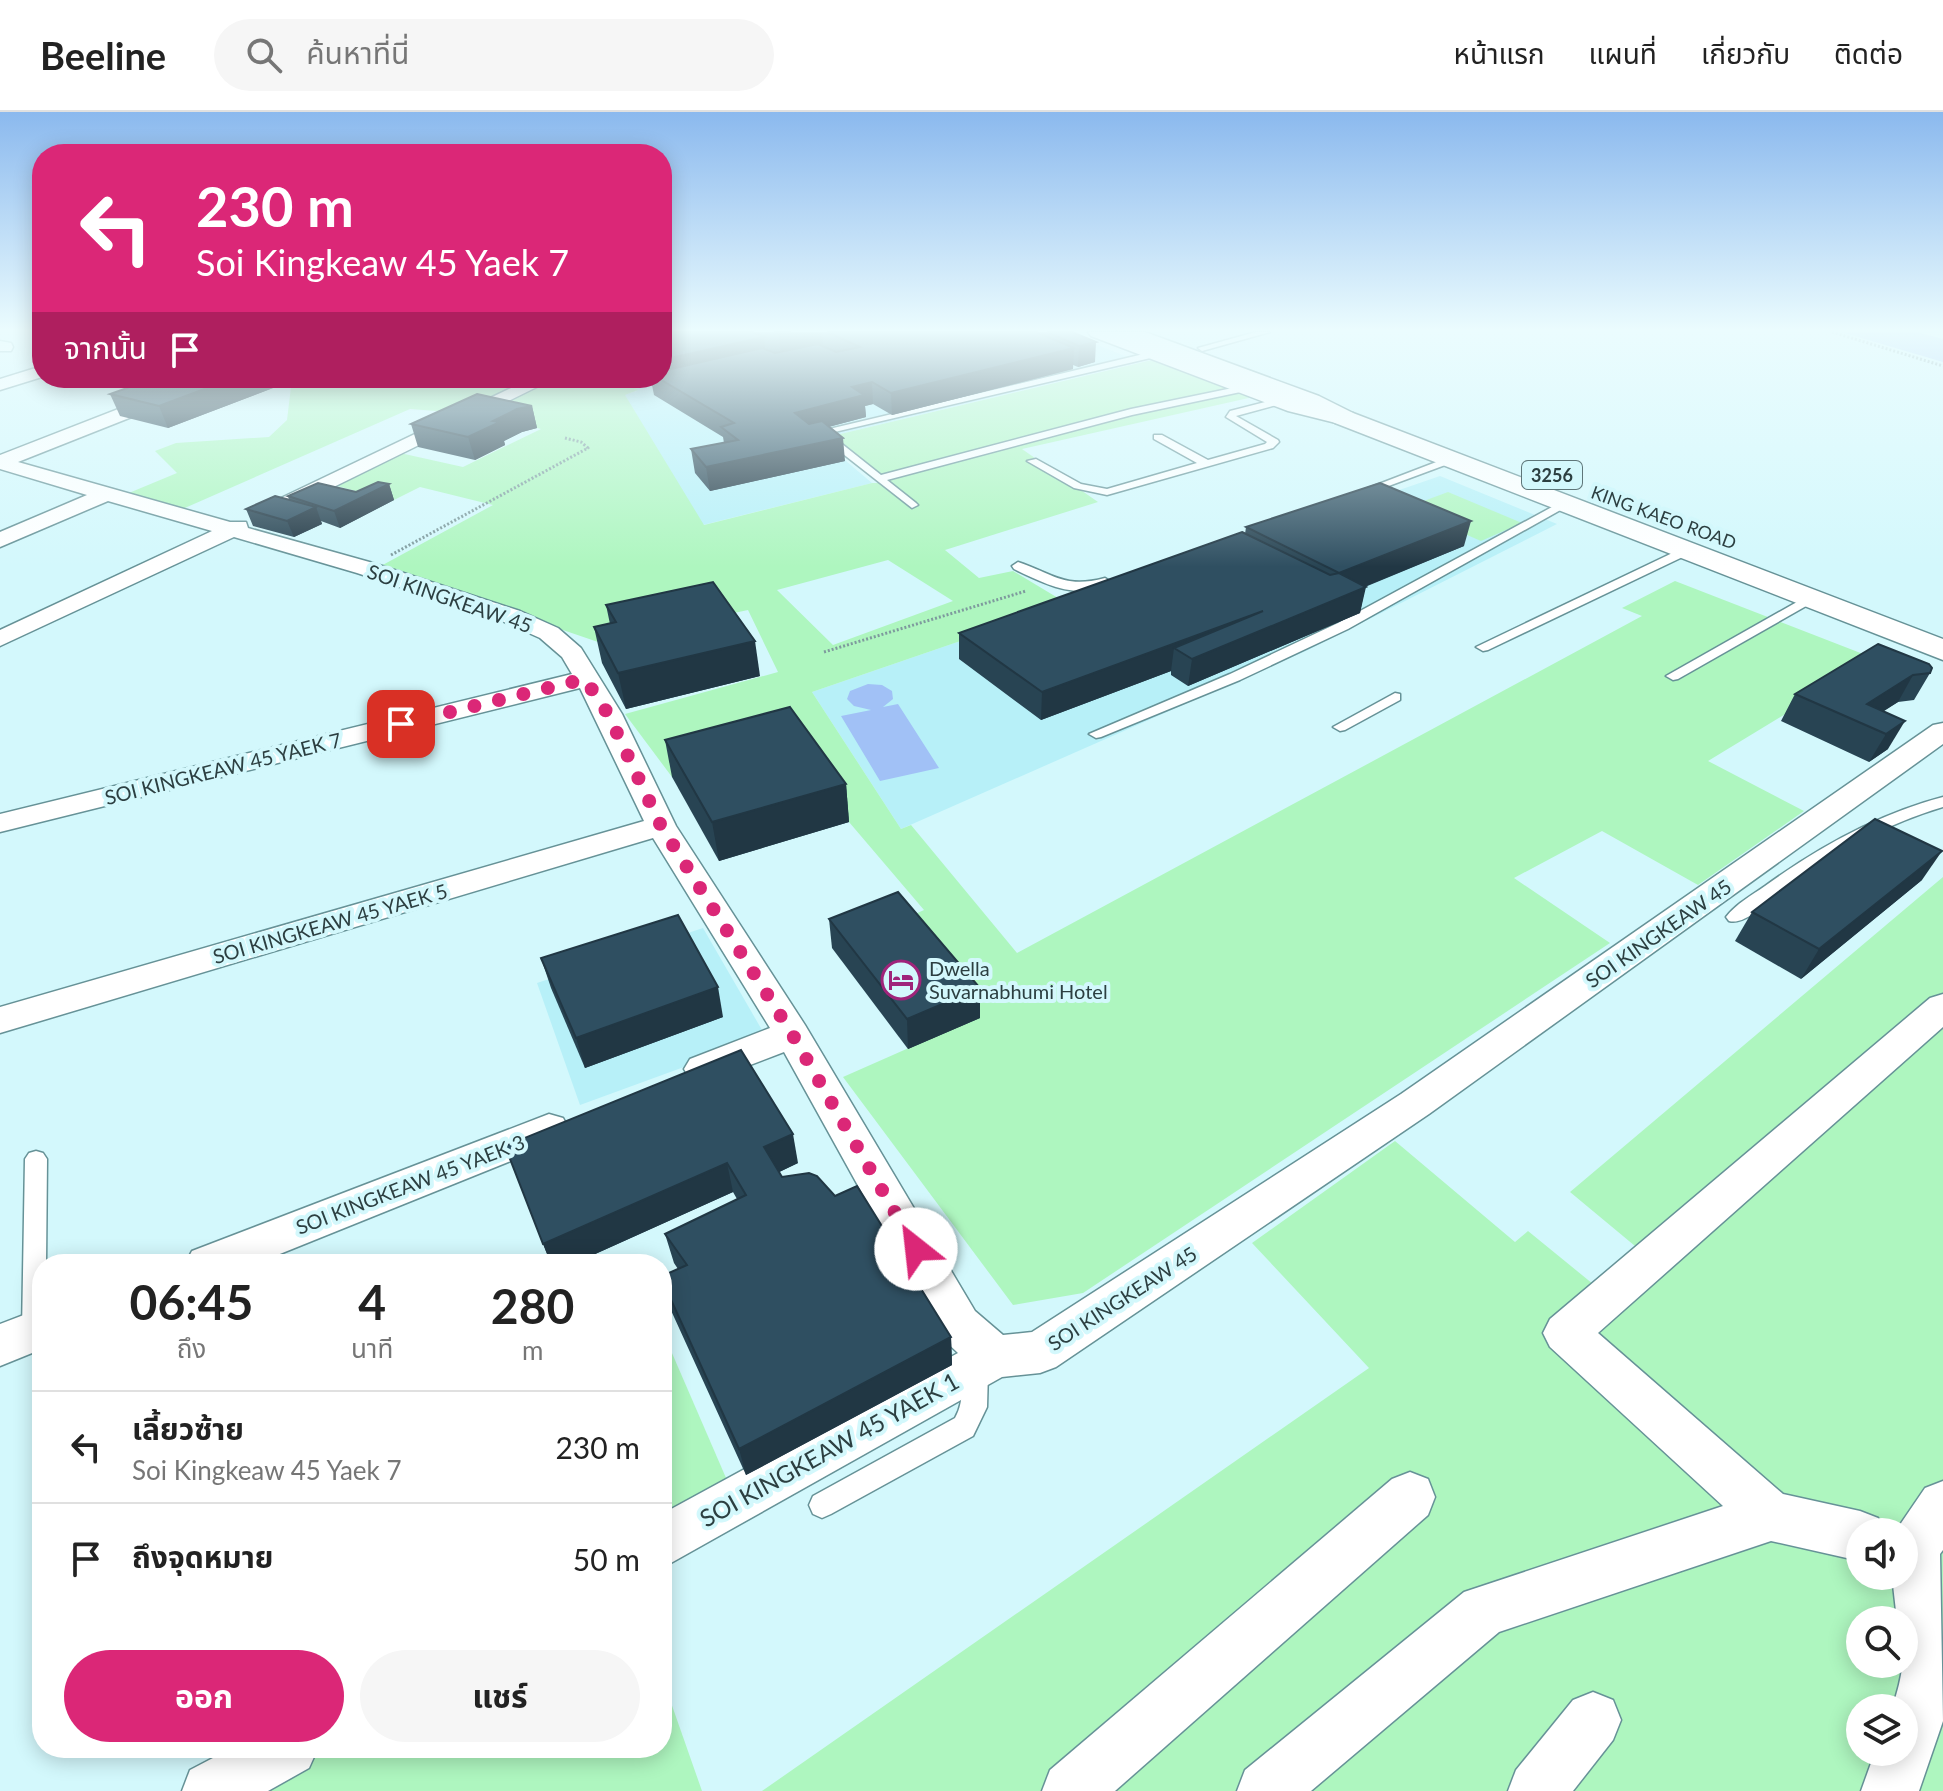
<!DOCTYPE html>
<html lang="th">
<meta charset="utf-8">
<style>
:root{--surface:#fff;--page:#f6f6f6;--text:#222;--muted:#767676;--line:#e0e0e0;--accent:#db2777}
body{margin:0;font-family:Lato,"Noto Sans Thai",sans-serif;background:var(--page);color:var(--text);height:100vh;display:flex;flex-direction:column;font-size:30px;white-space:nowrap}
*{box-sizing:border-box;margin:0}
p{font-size:26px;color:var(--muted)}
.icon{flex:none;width:44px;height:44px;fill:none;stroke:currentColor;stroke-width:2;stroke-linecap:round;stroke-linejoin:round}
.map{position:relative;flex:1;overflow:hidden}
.drawer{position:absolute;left:32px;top:1142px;width:640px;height:504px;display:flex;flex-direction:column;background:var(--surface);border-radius:32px;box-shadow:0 4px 20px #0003}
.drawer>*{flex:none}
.top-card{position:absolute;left:32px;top:32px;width:640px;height:244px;border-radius:32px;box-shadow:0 4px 20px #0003;background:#db2777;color:#fff;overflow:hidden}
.buttons{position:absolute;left:1846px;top:1406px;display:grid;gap:16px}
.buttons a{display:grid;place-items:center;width:72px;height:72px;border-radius:50%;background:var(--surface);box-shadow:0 4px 20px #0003;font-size:40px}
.pin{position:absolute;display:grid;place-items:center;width:68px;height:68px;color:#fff;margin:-34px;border-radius:16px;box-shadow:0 4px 12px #0006}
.me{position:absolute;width:88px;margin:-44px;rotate:331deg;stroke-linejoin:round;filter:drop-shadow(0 0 6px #0008)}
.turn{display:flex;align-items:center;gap:28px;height:168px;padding:0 32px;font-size:36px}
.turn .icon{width:104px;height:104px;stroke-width:2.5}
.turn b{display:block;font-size:56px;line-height:68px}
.then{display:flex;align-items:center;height:76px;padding:0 32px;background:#0003;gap:16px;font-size:30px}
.eta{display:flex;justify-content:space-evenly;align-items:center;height:136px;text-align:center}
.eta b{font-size:48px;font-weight:700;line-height:56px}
.primary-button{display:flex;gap:16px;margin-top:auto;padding:16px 32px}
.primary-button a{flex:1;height:92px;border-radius:48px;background:var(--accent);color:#fff;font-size:32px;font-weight:700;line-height:92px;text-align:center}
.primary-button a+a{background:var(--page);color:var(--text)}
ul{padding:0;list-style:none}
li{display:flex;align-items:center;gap:24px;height:112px;padding:0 32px;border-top:2px solid var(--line)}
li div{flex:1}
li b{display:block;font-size:30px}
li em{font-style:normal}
header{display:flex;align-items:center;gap:48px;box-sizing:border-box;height:112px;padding:0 40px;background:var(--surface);border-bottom:2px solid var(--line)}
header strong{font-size:38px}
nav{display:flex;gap:44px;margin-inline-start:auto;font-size:28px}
.search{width:560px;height:72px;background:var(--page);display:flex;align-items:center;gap:20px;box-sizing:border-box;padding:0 28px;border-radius:44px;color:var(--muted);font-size:30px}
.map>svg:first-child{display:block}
.built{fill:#b7f0f8}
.green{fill:#aef6bf;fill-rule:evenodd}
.water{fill:#a1c1f6}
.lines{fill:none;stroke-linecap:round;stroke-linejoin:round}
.service-casing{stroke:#669297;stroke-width:3}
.minor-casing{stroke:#669297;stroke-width:3}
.secondary-casing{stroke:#669297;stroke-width:3}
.primary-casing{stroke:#669297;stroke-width:3}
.path{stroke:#7e9a9d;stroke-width:3;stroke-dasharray:2 2;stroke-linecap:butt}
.service{fill:#fff;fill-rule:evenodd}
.minor{fill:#fff;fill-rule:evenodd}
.secondary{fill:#fff;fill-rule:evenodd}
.primary{fill:#fff;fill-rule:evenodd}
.wall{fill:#284453}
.shaded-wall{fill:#213744}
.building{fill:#2f4f61;stroke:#213744;stroke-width:2}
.route{stroke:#db2777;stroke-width:14;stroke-dasharray:0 25.2}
.labels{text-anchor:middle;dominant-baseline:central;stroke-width:8;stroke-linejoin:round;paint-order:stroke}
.shield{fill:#d3f8fc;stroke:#5e7679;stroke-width:2}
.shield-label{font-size:18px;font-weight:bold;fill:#2c3f41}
.far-street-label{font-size:18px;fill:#2c3f41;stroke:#d3f8fc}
.street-label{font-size:20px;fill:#2c3f41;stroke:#d3f8fc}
.poi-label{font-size:20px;fill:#2c3f41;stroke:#d3f8fc;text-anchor:start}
.near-street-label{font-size:24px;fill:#2c3f41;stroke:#d3f8fc}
</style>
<header>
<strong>Beeline</strong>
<div class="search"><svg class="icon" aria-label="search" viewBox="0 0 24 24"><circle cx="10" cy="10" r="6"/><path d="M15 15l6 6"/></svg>ค้นหาที่นี่</div>
<nav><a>หน้าแรก</a><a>แผนที่</a><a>เกี่ยวกับ</a><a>ติดต่อ</a></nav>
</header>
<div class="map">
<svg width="1943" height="1679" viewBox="0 0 1943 1679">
<rect width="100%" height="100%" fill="#d3f8fc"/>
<!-- built -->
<g class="built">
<polygon points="662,220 1065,220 1140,250 820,327 872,371 703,413 624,283 637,279 622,266 662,266"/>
<polygon points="1440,364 1557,412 1308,538 901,717 812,580"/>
<polygon points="703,816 766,925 580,993 537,871"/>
</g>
<!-- green -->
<g class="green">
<path d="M 1152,248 L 1253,285 L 1022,337 L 1098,390 L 945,438 L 979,466 L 1013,459 L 1068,492 L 812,580 L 901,717 L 911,713 L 1017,841 L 1642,504 L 1622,496 L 1675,469 L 1876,547 L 1708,649 L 1804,699 L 1698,773 L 1602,719 L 1514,766 L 1610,831 L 1083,1181 L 1013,1193 L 843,965 L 979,905 L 900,809 L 924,798 L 849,710 L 794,632 L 672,665 L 625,602 L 778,560 L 748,498 L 598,530 L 379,455 L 493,393 L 420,375 L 392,389 L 330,372 L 400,341 L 463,355 L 541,317 L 489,303 L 410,297 L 178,399 L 124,383 L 177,361 L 155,339 L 176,331 L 269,325 L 287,308 L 291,275 L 314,266 L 622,266 L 638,278 L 625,283 L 704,413 L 872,371 L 886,371 L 832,324 ZM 888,448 L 953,489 L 833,533 L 777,478 Z"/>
<polygon points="1448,380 1522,411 1481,429 1405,396"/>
<path d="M 1943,765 L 1943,1679 L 762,1679 L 1369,1256 L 1252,1131 L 1395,1029 L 1515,1130 L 1528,1119 L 1593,1172 L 1635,1134 L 1570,1080 ZM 1860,1420 L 1904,1420 L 1904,1464 L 1860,1464 ZM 1860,1508 L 1904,1508 L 1904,1552 L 1860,1552 ZM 1860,1596 L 1904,1596 L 1904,1640 L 1860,1640 Z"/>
<polygon points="662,1218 736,1389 662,1430"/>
<polygon points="662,1565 702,1679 212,1679 289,1636 662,1636"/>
</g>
<!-- water -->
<g class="water">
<polygon points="1841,220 1917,220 1943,227 1943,250"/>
<polygon points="868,572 882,573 892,579 893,587 883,595 898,592 939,656 880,669 841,604 871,598 854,594 847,587 850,579"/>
</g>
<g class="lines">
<!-- service casing -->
<g class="service-casing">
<g id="service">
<polygon points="1256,220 1270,220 1202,239 1198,236"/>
<polygon points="1156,239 1159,244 809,326 804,323"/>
<polygon points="1247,273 1252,276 1250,278 1132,303 887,368 916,391 918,393 912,396 833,334 842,332 881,363 1131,297"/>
<polygon points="1281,286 1286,289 1284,291 1236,304 1278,328 1279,330 1273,336 1107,383 1074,376 1027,349 1036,347 1081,372 1107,377 1197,351 1154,327 1154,323 1162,323 1208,348 1265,332 1267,330 1226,305 1230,299"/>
<polygon points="1452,344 1457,347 1456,349 1367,382 1358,380"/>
<polygon points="1563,389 1573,391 1348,517 1240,568 1101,625 1096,626 1089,622 1230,562 1338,511"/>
<polygon points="1687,434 1693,438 1691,441 1488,538 1483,539 1476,535"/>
<path d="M 1018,450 C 1054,462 1064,477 1105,466 L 1111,470 C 1081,491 1043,471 1014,457 L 1012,454 Z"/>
<polygon points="1811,482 1815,483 1815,489 1678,567 1673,568 1666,564"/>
<polygon points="1395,581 1400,582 1400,588 1345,618 1340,619 1333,615"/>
<path d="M 1943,685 L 1943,695 C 1886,712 1833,741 1785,776 C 1771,786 1746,814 1729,809 L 1726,805 C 1736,792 1752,783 1765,774 C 1819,735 1878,702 1943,685 Z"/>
<polygon points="36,1039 43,1041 47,1047 46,1152 42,1152 42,1227 34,1230 26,1227 22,1219 25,1047 29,1041"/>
<path d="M 976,1248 L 985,1251 L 988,1259 L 987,1295 L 973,1324 L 831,1402 L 822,1406 L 813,1402 L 809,1393 L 813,1384 L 955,1306 C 966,1287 959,1270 967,1251 Z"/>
</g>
</g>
<!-- minor casing -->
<g class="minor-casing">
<g id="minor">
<polygon points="0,229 11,231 13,235 11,239 0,239"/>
<polygon points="42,254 42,265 0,278 0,267"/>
<polygon points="198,266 223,266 220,270 18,350 230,410 246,410 248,416 373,451 520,499 558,516 581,536 622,602 676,714 805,913 975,1199 1003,1223 1032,1220 1401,982 1933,613 1943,611 1943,632 1429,1002 1056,1255 1040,1261 1002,1265 662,1456 662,1402 958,1241 943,1227 784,940 703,971 690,967 684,957 690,947 770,916 653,726 0,921 0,895 644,709 580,576 0,720 0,702 572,562 562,545 540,526 502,509 357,461 234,425 0,534 0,518 212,419 108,389 0,435 0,420 87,383 0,357 0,343"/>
<polygon points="532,266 555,266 293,395 286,397 275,391 279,387"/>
<polygon points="1943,882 1943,915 1598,1221 1783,1382 1860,1399 1878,1406 1884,1420 1860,1420 1860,1449 1771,1429 1499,1520 1311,1679 1237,1679 1245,1658 1464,1480 1723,1394 1550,1235 1543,1221 1550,1207 1930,886"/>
<polygon points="549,1002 563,1006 569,1017 563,1028 255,1152 185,1152 192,1139"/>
<polygon points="42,1196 42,1237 0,1254 0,1212"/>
<polygon points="1410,1360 1428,1367 1435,1385 1428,1403 1115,1679 1042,1679 1050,1658 1392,1367"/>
<path d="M 1943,1369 L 1943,1438 L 1940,1442 L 1943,1609 L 1919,1679 L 1861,1679 L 1875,1640 L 1904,1640 L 1904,1596 L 1892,1596 C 1904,1562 1904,1544 1904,1508 L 1897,1508 L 1892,1464 L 1904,1464 L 1904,1420 L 1895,1420 L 1925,1376 Z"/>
<polygon points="1593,1580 1613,1588 1621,1608 1613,1628 1573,1679 1508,1679 1516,1658 1573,1588"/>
<polygon points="232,1636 318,1636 309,1656 268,1679 182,1679 190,1658"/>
</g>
</g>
<!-- secondary casing -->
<g class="secondary-casing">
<polygon id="secondary" points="1088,220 1117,220 1304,289 1353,301 1356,306 1353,311 1344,313 1288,299 1091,224"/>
</g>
<!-- primary casing -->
<g class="primary-casing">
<polygon id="primary" points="1116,220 1145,220 1319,284 1353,301 1943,527 1943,548 1335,311 1303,294 1119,224"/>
</g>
<!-- path -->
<g class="path">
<polyline points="1832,220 1943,254"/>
<polyline points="391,443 588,336 581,330 565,326"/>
<polyline points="824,540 1026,479"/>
</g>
<!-- service -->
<use href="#service" class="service"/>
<!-- minor -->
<use href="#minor" class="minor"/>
<!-- secondary -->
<use href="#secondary" class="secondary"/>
<!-- primary -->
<use href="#primary" class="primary"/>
</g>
<!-- wall -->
<g class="wall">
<polygon points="662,220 1072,220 1095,250 1078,255 1073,253 1073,257 892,303 873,292 865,294 866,305 829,315 845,349 710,379 695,361 691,337 724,331 723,325 654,283 652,273 641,275 630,266 662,266"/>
<polygon points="273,276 168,316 120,304 110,282"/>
<polygon points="532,294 537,316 522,320 504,329 505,333 475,348 418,335 411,312"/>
<polygon points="389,372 394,388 340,416 321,409 322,412 294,425 253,414 246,397 289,388 288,384 356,380"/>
<polygon points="1246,415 1464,434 1365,475 1360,501 1188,574 1171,563 1171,559 1041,608 959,547 959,521 1245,422"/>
<polygon points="606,493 760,564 626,597 602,551 594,515 610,512"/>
<polygon points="1929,552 1930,561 1914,588 1898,590 1883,599 1888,637 1869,650 1781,609 1795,582"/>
<polygon points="665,628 846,672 849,710 719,749 672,665"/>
<polygon points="1922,768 1801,867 1735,829 1752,800"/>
<polygon points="829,807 980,876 980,906 908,937 832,836"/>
<polygon points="541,846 723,905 585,956 551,876"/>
<polygon points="505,1034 798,1051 779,1060 782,1065 951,1225 952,1253 746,1363 669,1194 662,1170 662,1168 678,1157 674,1151 665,1122 737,1087 733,1080 573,1152 551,1152"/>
</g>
<!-- shaded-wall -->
<g class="shaded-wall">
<polygon points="791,220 822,220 823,234 781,243 779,222"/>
<polygon points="764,225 766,246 662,266 662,248"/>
<polygon points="1096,230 1095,250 1078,255 1079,234"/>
<polygon points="1074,236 1073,257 892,303 891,281"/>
<polygon points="234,266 269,266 273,276 168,316 159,294"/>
<polygon points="639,266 651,266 652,273 641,275"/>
<polygon points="872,270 873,292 865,294 866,305 797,323 795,301 852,275"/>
<polygon points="532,294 537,316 522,320 504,329 505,333 475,348 468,325 493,309 517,297"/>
<polygon points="843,326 845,349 710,379 706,355"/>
<polygon points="389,372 394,388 340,416 334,399"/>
<polygon points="316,395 322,412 294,425 287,409"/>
<polygon points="1471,409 1464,434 1334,487 1339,461"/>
<polygon points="1366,475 1360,501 1188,574 1192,547 1174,536 1171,559 1041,608 1042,580 1263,499"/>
<polygon points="755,529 760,564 626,597 618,561"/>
<polygon points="1913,563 1898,590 1864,612 1867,592"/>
<polygon points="1905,609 1888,637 1869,650 1886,622"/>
<polygon points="846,672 849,710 719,749 712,710"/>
<polygon points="1942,739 1922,768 1801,867 1819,837"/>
<polygon points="718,875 723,905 585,956 576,926"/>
<polygon points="980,876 980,906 908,937 907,907"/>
<polygon points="793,1022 798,1051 769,1065 764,1035"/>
<polygon points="727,1051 733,1080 573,1152 551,1152 543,1132"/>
<polygon points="951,1225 952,1253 746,1363 739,1337"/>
</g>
<!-- building -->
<g class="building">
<polygon points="662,220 752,220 764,225 662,248"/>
<polygon points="774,220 791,220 779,222"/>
<polygon points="827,220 1036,220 1074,236 891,281 872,270 852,275 864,283 795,301 809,312 822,309 843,326 706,355 691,337 738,328 721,315 734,311 658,266 662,266 662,259 762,236 775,241 818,232 836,240 860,235"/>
<polygon points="1047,220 1072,220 1096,230 1079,234"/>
<polygon points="155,266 234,266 159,294 110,282"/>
<polygon points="477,282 532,294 517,297 493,309 500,310 468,325 411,312"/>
<polygon points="378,370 389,372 334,399 288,384 318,371 356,380"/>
<polygon points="1380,371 1471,409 1339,461 1246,415"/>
<polygon points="275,384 316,395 287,409 246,397"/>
<polygon points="1242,420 1330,463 1339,461 1366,475 1192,547 1174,536 1263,499 1042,580 959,521"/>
<polygon points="713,470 755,529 618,561 594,515 616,510 606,493"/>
<polygon points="1878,532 1929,552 1932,556 1930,561 1913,563 1867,592 1905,609 1886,622 1795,582"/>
<polygon points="790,595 846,672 712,710 665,628"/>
<polygon points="1875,707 1942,739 1819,837 1752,800"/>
<polygon points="898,780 980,876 907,907 829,807"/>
<polygon points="678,803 718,875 576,926 541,846"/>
<polygon points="741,938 793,1022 764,1035 782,1065 809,1061 817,1064 835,1084 857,1074 951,1225 739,1337 662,1168 662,1164 687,1153 665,1122 746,1083 727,1051 543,1132 505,1034"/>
</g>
<!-- sky -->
<linearGradient id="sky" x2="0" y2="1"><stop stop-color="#8bb9ee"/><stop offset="0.48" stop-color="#ebfcfe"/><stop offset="1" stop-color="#ebfcfe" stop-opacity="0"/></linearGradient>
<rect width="1943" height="455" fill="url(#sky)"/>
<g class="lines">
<!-- route -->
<polyline class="route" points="401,612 585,567 608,602 661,714 792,922 916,1137"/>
</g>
<!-- icons -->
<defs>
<g id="hotel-ring" transform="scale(2)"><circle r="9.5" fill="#d3f8fc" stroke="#9f247a" stroke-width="1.5"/><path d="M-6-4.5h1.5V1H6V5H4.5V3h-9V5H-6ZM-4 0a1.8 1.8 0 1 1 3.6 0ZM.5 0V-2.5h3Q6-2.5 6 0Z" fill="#9f247a"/></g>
</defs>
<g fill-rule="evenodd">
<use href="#hotel-ring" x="901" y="868"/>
</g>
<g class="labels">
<!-- shield labels -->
<rect class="shield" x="1522" y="349" width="60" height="28" rx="6"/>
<g class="shield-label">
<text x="1552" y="363">3256</text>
</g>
<!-- far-street labels -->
<g class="far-street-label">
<text transform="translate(1664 405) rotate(20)">KING KAEO ROAD</text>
</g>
<!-- street labels -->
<g class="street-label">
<text transform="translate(450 486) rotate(19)">SOI KINGKEAW 45</text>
<text transform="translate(223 656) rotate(-14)">SOI KINGKEAW 45 YAEK 7</text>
<text transform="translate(330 811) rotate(-16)">SOI KINGKEAW 45 YAEK 5</text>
<text transform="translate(1658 821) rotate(-35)">SOI KINGKEAW 45</text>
<text transform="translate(410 1072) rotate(-21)">SOI KINGKEAW 45 YAEK 3</text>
<text transform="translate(1122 1186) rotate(-33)">SOI KINGKEAW 45</text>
</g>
<!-- poi labels -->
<g class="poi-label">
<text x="929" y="856">Dwella<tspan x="929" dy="23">Suvarnabhumi Hotel</tspan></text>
</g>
<!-- near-street labels -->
<g class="near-street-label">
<text transform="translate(829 1337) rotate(-29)">SOI KINGKEAW 45 YAEK 1</text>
</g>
</g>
</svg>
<div class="buttons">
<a><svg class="icon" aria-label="sound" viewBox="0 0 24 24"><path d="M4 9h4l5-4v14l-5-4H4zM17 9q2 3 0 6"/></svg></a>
<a><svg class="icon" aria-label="search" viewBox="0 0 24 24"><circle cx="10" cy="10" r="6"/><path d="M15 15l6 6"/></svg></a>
<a><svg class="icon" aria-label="layers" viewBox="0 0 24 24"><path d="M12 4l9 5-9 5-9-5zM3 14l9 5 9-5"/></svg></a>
</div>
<div class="pin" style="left:401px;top:612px;background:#d93025"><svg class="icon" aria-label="arrive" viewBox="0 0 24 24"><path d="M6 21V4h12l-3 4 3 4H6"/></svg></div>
<svg class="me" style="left:916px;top:1137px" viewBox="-20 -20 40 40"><circle r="19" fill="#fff"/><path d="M0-13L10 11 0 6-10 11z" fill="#db2777"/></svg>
<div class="top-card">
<div class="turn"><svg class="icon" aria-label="left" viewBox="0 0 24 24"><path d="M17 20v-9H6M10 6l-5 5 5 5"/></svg><div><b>230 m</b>Soi Kingkeaw 45 Yaek 7</div></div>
<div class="then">จากนั้น<svg class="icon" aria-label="arrive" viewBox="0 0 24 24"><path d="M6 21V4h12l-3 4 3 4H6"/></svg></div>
</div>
<section class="drawer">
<div class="eta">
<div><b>06:45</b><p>ถึง</p></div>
<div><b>4</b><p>นาที</p></div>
<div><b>280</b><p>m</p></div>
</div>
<ul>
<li><svg class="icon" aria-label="left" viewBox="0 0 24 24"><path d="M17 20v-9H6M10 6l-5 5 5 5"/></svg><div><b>เลี้ยวซ้าย</b><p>Soi Kingkeaw 45 Yaek 7</p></div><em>230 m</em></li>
<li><svg class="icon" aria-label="arrive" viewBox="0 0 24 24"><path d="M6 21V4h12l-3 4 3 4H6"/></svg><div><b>ถึงจุดหมาย</b></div><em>50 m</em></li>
</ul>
<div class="primary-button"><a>ออก</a><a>แชร์</a></div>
</section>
</div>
